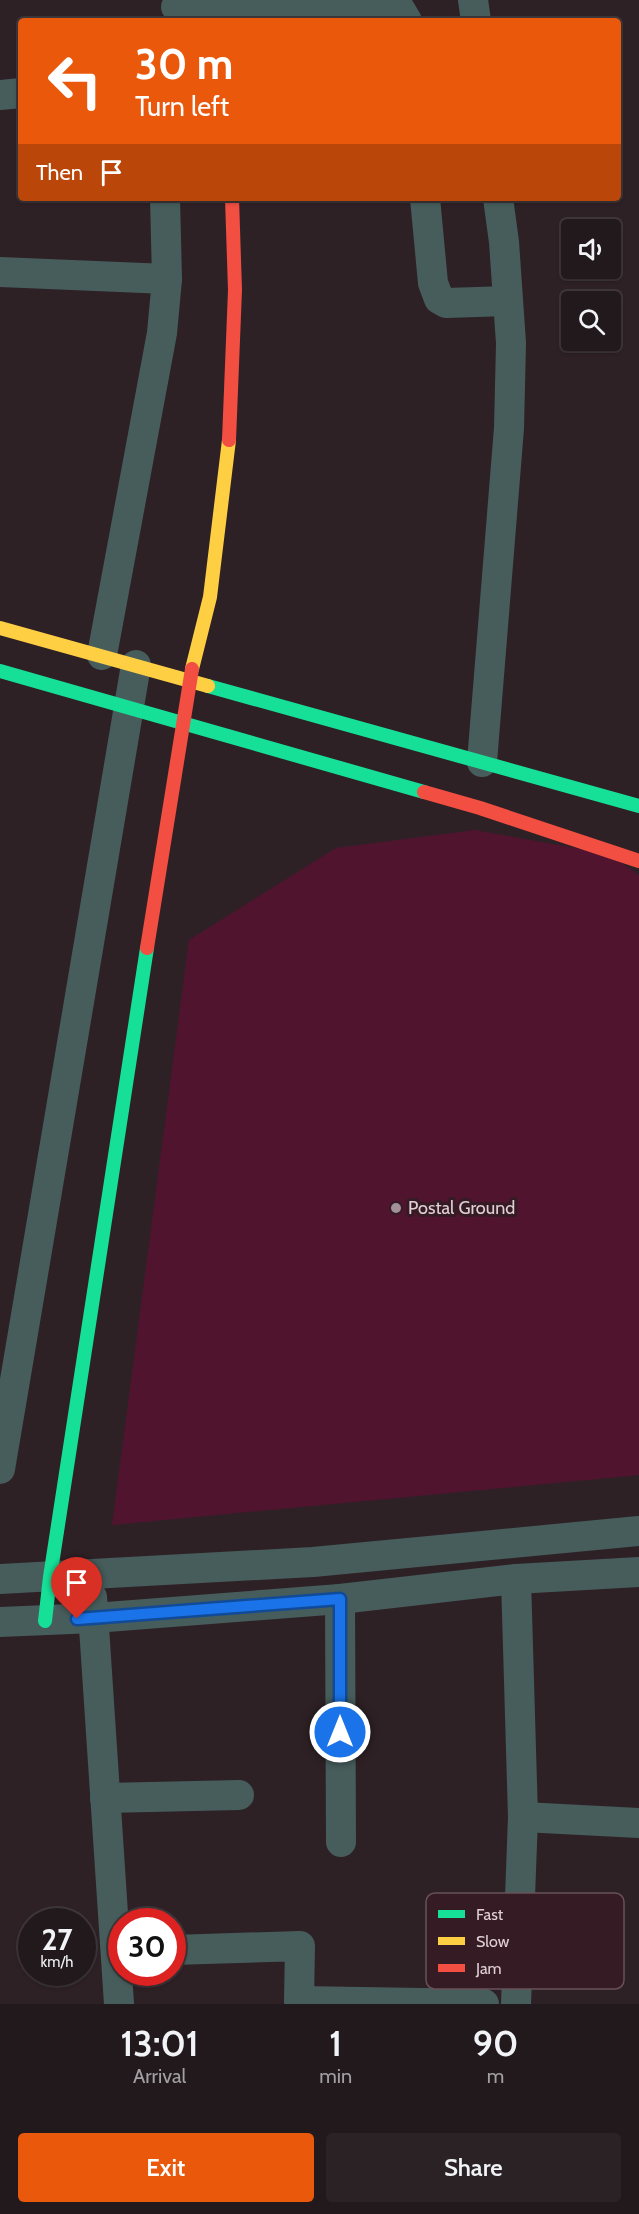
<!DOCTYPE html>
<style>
:root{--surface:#22191c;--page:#2a2225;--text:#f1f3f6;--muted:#a2a0a3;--line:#3f383b;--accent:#ea580c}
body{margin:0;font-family:Cabin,sans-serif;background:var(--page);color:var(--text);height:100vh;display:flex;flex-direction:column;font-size:22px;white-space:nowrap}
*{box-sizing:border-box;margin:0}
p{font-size:20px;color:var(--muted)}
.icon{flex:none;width:33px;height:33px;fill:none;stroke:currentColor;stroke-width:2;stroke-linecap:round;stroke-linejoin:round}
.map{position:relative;height:2004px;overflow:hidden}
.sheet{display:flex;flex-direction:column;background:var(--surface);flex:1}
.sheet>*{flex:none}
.hud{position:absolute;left:18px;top:18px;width:603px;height:183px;border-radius:6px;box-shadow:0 2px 4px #0004,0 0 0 2px var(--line);background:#ea580c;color:#fff;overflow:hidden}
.fabs{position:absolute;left:561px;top:219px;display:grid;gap:12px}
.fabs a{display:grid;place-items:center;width:60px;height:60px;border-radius:6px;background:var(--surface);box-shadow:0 2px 4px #0004,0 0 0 2px var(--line);font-size:30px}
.speed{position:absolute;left:18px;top:1908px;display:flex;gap:12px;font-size:30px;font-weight:700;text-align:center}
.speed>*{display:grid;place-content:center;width:78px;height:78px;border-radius:50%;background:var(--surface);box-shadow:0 2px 4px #0004,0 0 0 2px var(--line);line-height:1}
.speed small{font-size:15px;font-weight:400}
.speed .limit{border:9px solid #d22;background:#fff;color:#111}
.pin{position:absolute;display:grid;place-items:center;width:51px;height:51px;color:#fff;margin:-62px -26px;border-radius:50% 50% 50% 0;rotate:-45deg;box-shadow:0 0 6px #0007}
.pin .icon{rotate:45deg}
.me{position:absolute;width:66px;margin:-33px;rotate:0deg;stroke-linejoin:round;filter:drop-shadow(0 0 4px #0008)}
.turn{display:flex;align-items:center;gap:21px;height:126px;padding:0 18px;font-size:27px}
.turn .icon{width:78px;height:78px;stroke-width:2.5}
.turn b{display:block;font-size:42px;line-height:51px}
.then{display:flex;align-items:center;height:57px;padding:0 18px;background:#0003;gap:12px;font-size:22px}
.eta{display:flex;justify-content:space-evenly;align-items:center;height:102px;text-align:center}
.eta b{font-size:36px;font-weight:600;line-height:42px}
.action{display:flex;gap:12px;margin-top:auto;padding:12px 18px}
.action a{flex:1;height:69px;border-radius:6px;background:var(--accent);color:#fff;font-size:24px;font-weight:600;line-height:69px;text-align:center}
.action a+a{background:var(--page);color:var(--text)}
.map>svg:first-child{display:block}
.green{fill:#51142f}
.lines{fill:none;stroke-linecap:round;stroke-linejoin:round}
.street{stroke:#465d5c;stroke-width:30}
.fast{stroke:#16e098;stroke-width:14}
.slow{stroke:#ffcf43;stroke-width:14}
.jam{stroke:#f24e42;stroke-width:14}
.route-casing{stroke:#114b97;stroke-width:15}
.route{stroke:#1a73e8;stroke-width:10}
.poi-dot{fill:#a29297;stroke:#341b24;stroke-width:2}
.labels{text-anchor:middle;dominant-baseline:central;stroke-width:6;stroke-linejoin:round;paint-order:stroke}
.poi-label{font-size:18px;fill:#e1cfd5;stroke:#341b24;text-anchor:start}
.key{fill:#341b24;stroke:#685159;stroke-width:1.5}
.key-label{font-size:16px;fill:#e1cfd5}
</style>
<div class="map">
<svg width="639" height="2004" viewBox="0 0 639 2004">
<rect width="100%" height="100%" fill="#2e2125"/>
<!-- green -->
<polygon class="green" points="475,830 609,854 639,875 639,1475 112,1525 189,940 336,848"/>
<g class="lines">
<!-- street -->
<g class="street">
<polyline points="473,0 476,21"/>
<polyline points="176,7 391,2 400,9 407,21"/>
<polyline points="0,95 21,93"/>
<polyline points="425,198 433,283 439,299 446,303 508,301"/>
<polyline points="0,272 167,279"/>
<polyline points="102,655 162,333 167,279 165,198"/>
<polyline points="482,762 509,428 511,343 504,242 498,198"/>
<polyline points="0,1469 136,665"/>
<polyline points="0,1579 313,1562 639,1531"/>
<polyline points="92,1597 119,2004"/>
<polyline points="340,1599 341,1842"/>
<polyline points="0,1622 94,1618 340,1599 516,1579 639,1572"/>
<polyline points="105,1798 239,1795"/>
<polyline points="523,1817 639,1823"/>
<polyline points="172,1950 300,1946 299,2001 484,2004"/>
<polyline points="516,2004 523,1817 516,1579"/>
</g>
<!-- fast -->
<g class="fast">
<polyline points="0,671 424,792"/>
<polyline points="208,686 639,806"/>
<polyline points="45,1621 50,1577 147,948"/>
</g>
<!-- slow -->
<g class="slow">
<polyline points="0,628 208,686"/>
<polyline points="192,669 210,597 229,440"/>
</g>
<!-- jam -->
<g class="jam">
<polyline points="229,440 235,290 232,198"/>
<polyline points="424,792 480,808 639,861"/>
<polyline points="147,948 192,669"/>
</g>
</g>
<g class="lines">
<!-- route casing -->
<g class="route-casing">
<polyline id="route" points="77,1619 340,1599 340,1732"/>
</g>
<!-- route -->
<use href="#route" class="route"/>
</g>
<!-- markers -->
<circle class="poi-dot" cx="396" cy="1208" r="6"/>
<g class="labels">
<!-- poi labels -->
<g class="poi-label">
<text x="408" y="1208">Postal Ground</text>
</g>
</g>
<!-- legend -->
<rect x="426" y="1893" width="198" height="96" rx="9" class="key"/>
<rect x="438" y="1910" width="27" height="8" fill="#16e098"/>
<rect x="438" y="1937" width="27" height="8" fill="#ffcf43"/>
<rect x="438" y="1964" width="27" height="8" fill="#f24e42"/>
<g class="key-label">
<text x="476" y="1920">Fast</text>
<text x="476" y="1947">Slow</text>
<text x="476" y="1974">Jam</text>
</g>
</svg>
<div class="fabs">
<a><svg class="icon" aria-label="sound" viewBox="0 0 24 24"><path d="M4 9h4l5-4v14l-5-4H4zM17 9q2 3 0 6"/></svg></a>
<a><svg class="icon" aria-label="search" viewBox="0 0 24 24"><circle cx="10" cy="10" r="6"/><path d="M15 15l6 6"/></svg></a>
</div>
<div class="speed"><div>27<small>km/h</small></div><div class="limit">30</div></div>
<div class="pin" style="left:77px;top:1619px;background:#d93025"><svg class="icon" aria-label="arrive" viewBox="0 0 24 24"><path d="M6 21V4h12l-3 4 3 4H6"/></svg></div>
<svg class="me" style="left:340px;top:1732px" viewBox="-20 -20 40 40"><circle r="17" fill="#1a73e8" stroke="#fff" stroke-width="3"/><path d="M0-11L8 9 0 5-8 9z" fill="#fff"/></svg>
<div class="hud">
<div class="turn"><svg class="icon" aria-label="left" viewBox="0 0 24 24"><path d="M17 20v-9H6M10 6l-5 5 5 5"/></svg><div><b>30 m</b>Turn left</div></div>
<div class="then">Then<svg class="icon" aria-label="arrive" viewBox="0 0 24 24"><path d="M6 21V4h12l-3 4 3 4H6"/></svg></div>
</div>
</div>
<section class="sheet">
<div class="eta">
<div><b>13:01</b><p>Arrival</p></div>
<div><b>1</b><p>min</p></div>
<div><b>90</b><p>m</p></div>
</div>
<div class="action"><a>Exit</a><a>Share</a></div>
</section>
